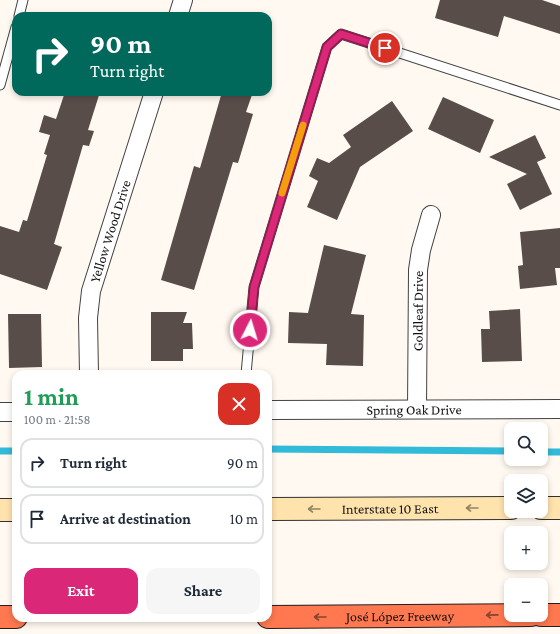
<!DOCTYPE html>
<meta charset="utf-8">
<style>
:root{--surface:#fff;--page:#f6f6f7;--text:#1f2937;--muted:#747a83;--line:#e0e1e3;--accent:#db2777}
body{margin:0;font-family:"Crimson Pro",serif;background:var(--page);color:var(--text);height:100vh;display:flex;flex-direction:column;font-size:15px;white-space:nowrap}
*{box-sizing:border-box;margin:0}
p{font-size:13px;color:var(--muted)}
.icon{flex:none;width:22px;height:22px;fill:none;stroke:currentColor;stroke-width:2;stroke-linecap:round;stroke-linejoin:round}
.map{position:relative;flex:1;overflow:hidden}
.sheet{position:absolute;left:12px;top:370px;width:260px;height:252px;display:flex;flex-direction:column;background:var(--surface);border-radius:12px;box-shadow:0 2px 6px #0003}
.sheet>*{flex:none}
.banner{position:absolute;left:12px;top:12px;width:260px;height:84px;border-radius:12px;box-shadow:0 2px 6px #0003;background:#00695c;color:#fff;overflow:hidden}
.tools{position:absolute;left:504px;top:422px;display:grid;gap:8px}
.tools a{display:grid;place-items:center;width:44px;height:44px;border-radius:8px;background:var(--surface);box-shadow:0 2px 6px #0003;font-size:20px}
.pin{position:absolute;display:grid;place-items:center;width:34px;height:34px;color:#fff;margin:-17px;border:2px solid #fff;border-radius:50%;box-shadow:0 1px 4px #0007}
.me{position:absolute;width:44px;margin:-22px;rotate:5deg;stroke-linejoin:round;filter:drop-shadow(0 0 3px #0008)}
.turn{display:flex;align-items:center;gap:14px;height:84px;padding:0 12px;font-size:18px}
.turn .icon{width:52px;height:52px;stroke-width:2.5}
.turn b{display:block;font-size:28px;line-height:34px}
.round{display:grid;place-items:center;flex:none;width:42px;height:42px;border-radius:12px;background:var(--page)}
.headline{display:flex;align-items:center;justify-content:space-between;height:68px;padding:0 12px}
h1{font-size:24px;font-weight:700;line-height:30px;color:#1e9e55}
.action{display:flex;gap:8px;margin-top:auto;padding:8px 12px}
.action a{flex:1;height:46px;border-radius:12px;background:var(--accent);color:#fff;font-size:16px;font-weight:700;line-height:46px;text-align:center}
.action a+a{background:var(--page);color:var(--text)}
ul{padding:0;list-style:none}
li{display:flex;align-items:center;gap:12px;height:50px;margin:0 8px 6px;padding:0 4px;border:2px solid var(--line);border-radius:12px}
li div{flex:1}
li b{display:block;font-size:15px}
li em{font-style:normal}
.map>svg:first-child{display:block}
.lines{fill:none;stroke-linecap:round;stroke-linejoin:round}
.stream{stroke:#31bbd9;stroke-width:7}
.building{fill:#594d4a}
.service-casing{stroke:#424242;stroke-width:11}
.minor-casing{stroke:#424242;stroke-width:20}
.secondary-casing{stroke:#313131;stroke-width:24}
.motorway-casing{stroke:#202020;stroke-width:24}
.service{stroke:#fff;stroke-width:9}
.minor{stroke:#fff;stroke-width:18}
.secondary{stroke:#ffe3ac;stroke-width:22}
.motorway{stroke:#ff784f;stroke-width:22}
.oneway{stroke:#938465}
.oneway2{stroke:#87442f}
.route-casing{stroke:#8e194d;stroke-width:10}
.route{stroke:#db2777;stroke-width:7}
.slow{stroke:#f59e0b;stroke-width:7}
.labels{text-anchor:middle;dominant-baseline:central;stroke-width:4;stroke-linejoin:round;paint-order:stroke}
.street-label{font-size:14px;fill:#0f0f0f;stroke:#fff}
</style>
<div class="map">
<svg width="560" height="634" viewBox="0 0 560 634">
<rect width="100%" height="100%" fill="#fff9f1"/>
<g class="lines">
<!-- stream -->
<g class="stream">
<polyline points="268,449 511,451"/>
<polyline points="0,451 16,451"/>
<polyline points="541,452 560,452"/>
</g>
</g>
<!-- building -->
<g class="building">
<polygon points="440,0 542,0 560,6 560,34 504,16 498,37 435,18"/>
<polygon points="65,92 100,92 88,130 94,131 89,146 83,145 54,244 62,247 47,290 0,274 0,226 19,232 23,220 27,221 47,155 44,154 50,135 39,132 44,115 56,119"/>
<polygon points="222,92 253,92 246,112 253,114 238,163 233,162 194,290 161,280 194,166 200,168"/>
<polygon points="443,97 494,120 480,153 428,129"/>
<polygon points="392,101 413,131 360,167 337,220 307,207 318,181 309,176 317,158 329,163 351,147 343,135"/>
<polygon points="535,135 546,158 537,162 552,194 520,210 507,184 527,174 489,157"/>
<polygon points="560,228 560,268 555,268 557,285 520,289 518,266 523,265 520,232"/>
<polygon points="324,245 366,255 351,314 364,315 363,366 326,365 327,344 288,343 289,312 308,313"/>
<polygon points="520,309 522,361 482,362 481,329 490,329 489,311"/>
<polygon points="151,312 187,312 183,323 192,323 193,349 183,349 183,361 151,361"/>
<polygon points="8,314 41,314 42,367 9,368"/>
</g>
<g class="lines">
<!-- service casing -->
<g class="service-casing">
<g id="service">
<polyline points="19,16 23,0"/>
<polyline points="0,85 16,27"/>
<polyline points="246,374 254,287 327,47 341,34 560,105"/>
</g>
</g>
<!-- minor casing -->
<g class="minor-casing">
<g id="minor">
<polyline points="178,16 183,0"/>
<path id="s1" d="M 89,374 L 88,318 L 91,291 L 154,92"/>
<path id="s2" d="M 417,409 L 418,270 L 421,250 L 431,215"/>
<path id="s3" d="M 268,410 L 560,409"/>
<polyline points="0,412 16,412"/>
</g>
</g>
<!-- secondary casing -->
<g class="secondary-casing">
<g id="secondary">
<polyline points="541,508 560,508"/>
<path id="s4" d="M 268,509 L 511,508"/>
<polyline points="0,510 16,510"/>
</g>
</g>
<!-- motorway casing -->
<g class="motorway-casing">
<g id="motorway">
<polyline points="541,615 560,615"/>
<polyline points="0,617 16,617"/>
<path id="s5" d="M 268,617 L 531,615"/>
</g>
</g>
<!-- service -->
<use href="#service" class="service"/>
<!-- minor -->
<use href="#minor" class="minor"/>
<!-- secondary -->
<use href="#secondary" class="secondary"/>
<!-- motorway -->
<use href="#motorway" class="motorway"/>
</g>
<!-- one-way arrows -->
<defs><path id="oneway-shaft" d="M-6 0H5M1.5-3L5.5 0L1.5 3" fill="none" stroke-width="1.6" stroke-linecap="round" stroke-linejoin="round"/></defs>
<g class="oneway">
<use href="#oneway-shaft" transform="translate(472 508) rotate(180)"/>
<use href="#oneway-shaft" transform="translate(314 509) rotate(180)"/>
</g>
<g class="oneway2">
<use href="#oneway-shaft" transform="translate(492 615) rotate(179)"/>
<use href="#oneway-shaft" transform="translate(320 617) rotate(180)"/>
</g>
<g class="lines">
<!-- route casing -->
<g class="route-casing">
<polyline id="route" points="250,330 254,287 327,47 341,34 385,48"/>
</g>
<!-- route -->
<use href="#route" class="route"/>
<!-- slow -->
<polyline class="slow" points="282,193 303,125"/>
</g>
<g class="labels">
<!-- street labels -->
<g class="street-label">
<text stroke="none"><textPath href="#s1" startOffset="146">Yellow Wood Drive</textPath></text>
<text stroke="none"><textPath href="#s2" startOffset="98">Goldleaf Drive</textPath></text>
<text stroke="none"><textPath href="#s3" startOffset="146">Spring Oak Drive</textPath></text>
<text stroke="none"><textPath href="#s4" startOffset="122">Interstate 10 East</textPath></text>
<text stroke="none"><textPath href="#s5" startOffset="132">José López Freeway</textPath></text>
</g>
</g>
</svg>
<div class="tools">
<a><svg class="icon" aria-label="search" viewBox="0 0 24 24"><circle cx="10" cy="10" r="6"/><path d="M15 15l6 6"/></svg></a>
<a><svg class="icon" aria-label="layers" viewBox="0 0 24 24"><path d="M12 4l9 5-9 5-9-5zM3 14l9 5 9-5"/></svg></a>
<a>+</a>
<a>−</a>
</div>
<div class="pin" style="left:385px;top:48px;background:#d93025"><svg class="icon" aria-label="arrive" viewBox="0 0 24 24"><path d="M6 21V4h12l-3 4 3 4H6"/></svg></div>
<svg class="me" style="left:250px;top:330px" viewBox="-20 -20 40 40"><circle r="17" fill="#db2777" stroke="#fff" stroke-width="3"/><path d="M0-11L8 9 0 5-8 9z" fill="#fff"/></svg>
<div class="banner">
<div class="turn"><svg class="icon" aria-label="right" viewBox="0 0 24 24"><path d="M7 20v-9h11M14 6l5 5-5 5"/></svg><div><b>90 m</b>Turn right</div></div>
</div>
<section class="sheet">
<div class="headline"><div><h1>1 min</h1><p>100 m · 21:58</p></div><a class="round" style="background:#d93025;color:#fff"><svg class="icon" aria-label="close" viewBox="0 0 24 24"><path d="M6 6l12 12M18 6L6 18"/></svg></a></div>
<ul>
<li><svg class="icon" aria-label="right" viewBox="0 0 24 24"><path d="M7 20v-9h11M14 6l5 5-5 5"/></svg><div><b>Turn right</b></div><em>90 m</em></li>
<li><svg class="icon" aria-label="arrive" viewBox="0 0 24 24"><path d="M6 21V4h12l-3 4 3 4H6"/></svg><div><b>Arrive at destination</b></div><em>10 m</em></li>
</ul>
<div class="action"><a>Exit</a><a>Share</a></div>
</section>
</div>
